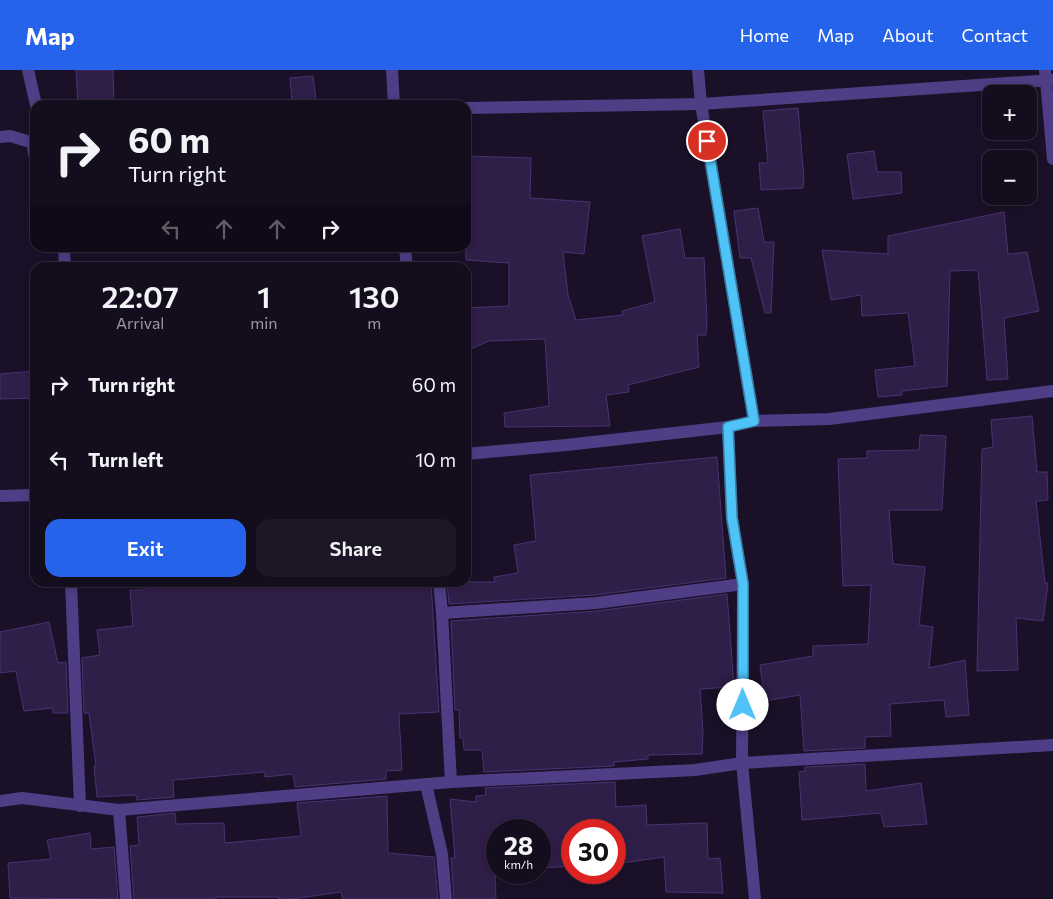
<!DOCTYPE html>
<meta charset="utf-8">
<style>
:root{--surface:#140d1e;--page:#1d1627;--text:#f1f3f6;--muted:#9d9ca4;--line:#332d3c;--accent:#2563eb}
body{margin:0;font-family:Commissioner,sans-serif;background:var(--page);color:var(--text);height:100vh;display:flex;flex-direction:column;font-size:19px;white-space:nowrap}
*{box-sizing:border-box;margin:0}
p{font-size:16px;color:var(--muted)}
.icon{flex:none;width:28px;height:28px;fill:none;stroke:currentColor;stroke-width:2;stroke-linecap:round;stroke-linejoin:round}
.map{position:relative;flex:1;overflow:hidden}
.side{position:absolute;left:30px;top:192px;width:441px;height:325px;display:flex;flex-direction:column;background:var(--surface);border-radius:15px;box-shadow:0 2px 8px #0003,0 0 0 1px var(--line)}
.side>*{flex:none}
.guide{position:absolute;left:30px;top:30px;width:441px;height:152px;border-radius:15px;box-shadow:0 2px 8px #0003,0 0 0 1px var(--line);background:#140d1e;color:var(--text);overflow:hidden}
.tools{position:absolute;left:982px;top:15px;display:grid;gap:10px}
.tools a{display:grid;place-items:center;width:55px;height:55px;border-radius:10px;background:var(--surface);box-shadow:0 2px 8px #0003,0 0 0 1px var(--line);font-size:25px}
.speed{position:absolute;left:486px;top:749px;display:flex;gap:10px;font-size:25px;font-weight:700;text-align:center}
.speed>*{display:grid;place-content:center;width:65px;height:65px;border-radius:50%;background:var(--surface);box-shadow:0 2px 8px #0003,0 0 0 1px var(--line);line-height:1}
.speed small{font-size:12px;font-weight:400}
.speed .limit{border:8px solid #d22;background:#fff;color:#111}
.pin{position:absolute;display:grid;place-items:center;width:42px;height:42px;color:#fff;margin:-21px;border:2px solid #fff;border-radius:50%;box-shadow:0 1px 5px #0007}
.me{position:absolute;width:55px;margin:-28px;rotate:0deg;stroke-linejoin:round;filter:drop-shadow(0 0 4px #0008)}
.turn{display:flex;align-items:center;gap:18px;height:105px;padding:0 15px;font-size:22px}
.turn .icon{width:65px;height:65px;stroke-width:2.5}
.turn b{display:block;font-size:35px;line-height:42px}
.lanes{display:flex;align-items:center;height:48px;padding:0 15px;background:#0003;justify-content:center;gap:25px;direction:ltr}
.lanes .off{opacity:.35}
.eta{display:flex;justify-content:space-evenly;align-items:center;height:85px;text-align:center}
.eta b{font-size:30px;font-weight:600;line-height:35px}
.action{display:flex;gap:10px;margin-top:auto;padding:10px 15px}
.action a{flex:1;height:58px;border-radius:15px;background:var(--accent);color:#fff;font-size:20px;font-weight:600;line-height:58px;text-align:center}
.action a+a{background:var(--page);color:var(--text)}
ul{padding:0;list-style:none}
li{display:flex;align-items:center;gap:15px;height:75px;padding:0 15px}
li div{flex:1}
li b{display:block;font-size:19px}
li em{font-style:normal}
header{display:flex;align-items:center;gap:30px;box-sizing:border-box;height:70px;padding:0 25px;background:var(--accent);color:#fff}
header strong{font-size:24px}
nav{display:flex;gap:28px;margin-inline-start:auto;font-size:18px}
.map>svg:first-child{display:block}
.building{fill:#2f1e48;stroke:#4b3173}
.lines{fill:none;stroke-linecap:round;stroke-linejoin:round}
.street{stroke:#4f3e85;stroke-width:12}
.route-casing{stroke:#337fa1;stroke-width:12}
.route{stroke:#4fc3f7;stroke-width:9}
</style>
<header>
<strong>Map</strong>
<nav><a>Home</a><a>Map</a><a>About</a><a>Contact</a></nav>
</header>
<div class="map">
<svg width="1053" height="829" viewBox="0 0 1053 829">
<rect width="100%" height="100%" fill="#1a1128"/>
<!-- building -->
<g class="building">
<polygon points="76,0 113,0 114,35 78,35"/>
<polygon points="313,6 316,30 292,33 290,8"/>
<polygon points="798,38 804,109 803,118 761,120 759,93 768,93 763,41"/>
<polygon points="874,81 877,102 901,102 902,123 853,129 847,84"/>
<polygon points="466,86 531,88 530,128 590,132 584,184 563,182 568,225 576,250 623,245 622,241 655,232 642,166 680,159 685,188 704,188 707,249 706,265 697,265 699,297 628,315 629,322 606,325 610,356 505,357 504,343 549,336 545,269 489,271 466,281 466,238 509,236 509,193 466,190"/>
<polygon points="758,138 764,172 774,172 771,243 765,243 751,188 740,188 734,141"/>
<polygon points="1004,142 1008,184 1027,182 1039,241 1004,248 1008,309 987,310 978,200 950,201 947,316 902,321 902,325 878,327 875,300 915,296 908,243 862,246 861,225 831,230 822,180 888,184 888,166"/>
<polygon points="35,301 35,328 0,329 0,304"/>
<polygon points="1032,346 1037,402 1047,402 1048,430 1036,431 1045,513 1048,513 1043,551 1016,548 1018,600 977,601 982,379 993,377 991,350"/>
<polygon points="920,365 946,366 942,440 889,440 893,494 925,497 919,555 933,557 929,598 965,590 969,645 946,647 944,630 890,634 891,666 865,667 865,678 804,681 800,625 765,631 760,595 813,586 813,576 868,574 871,515 843,516 838,389 867,388 867,381 919,380"/>
<polygon points="717,387 726,508 595,525 449,534 447,512 495,512 494,507 518,503 514,475 536,471 530,405"/>
<polygon points="144,512 431,512 439,642 399,644 402,700 386,701 386,709 295,717 293,704 265,707 265,702 173,710 174,727 137,730 136,726 135,725 97,727 94,696 96,696 89,643 84,643 82,588 100,585 97,560 133,556 130,520 144,520"/>
<polygon points="727,524 734,617 700,619 703,662 702,684 648,685 648,689 614,692 614,696 484,702 482,680 464,680 463,668 460,668 459,640 455,640 451,551 597,541"/>
<polygon points="49,552 58,593 66,592 68,643 53,643 53,638 24,641 16,601 0,603 0,562"/>
<polygon points="865,694 866,721 921,713 927,754 884,757 881,743 802,750 799,702 805,701 805,697"/>
<polygon points="615,712 616,737 646,735 647,755 707,753 708,789 720,788 723,823 666,822 664,787 615,794 615,760 572,760 572,796 540,798 540,760 493,760 496,829 454,829 451,788 455,788 450,729 476,732 476,726 486,725 485,718"/>
<polygon points="387,726 388,783 434,787 438,829 343,829 341,822 292,829 279,829 279,827 216,827 216,829 134,829 130,776 139,775 137,747 175,743 176,754 224,753 225,773 301,766 297,733"/>
<polygon points="90,763 91,779 114,777 118,829 10,828 8,793 51,789 47,770"/>
</g>
<g class="lines">
<!-- street -->
<g class="street">
<polyline points="28,0 36,35"/>
<polyline points="392,0 394,35"/>
<polyline points="698,0 701,34 754,351"/>
<polyline points="1045,0 1053,89"/>
<polyline points="466,38 701,34 1053,10"/>
<polyline points="0,67 10,66 34,73"/>
<polyline points="35,70 33,78 35,87"/>
<polyline points="64,178 65,198"/>
<polyline points="405,178 407,198"/>
<polyline points="728,357 732,448 743,514 742,693 755,829"/>
<polyline points="466,384 566,375 728,357 754,351 829,349 1053,321"/>
<polyline points="0,426 35,425"/>
<polyline points="71,512 80,736"/>
<polyline points="439,512 442,543 451,712"/>
<polyline points="442,543 596,533 743,514"/>
<polyline points="426,714 442,784 446,829"/>
<polyline points="0,731 22,728 119,740 451,712 695,700 742,693 1053,675"/>
<polyline points="119,740 126,829"/>
</g>
</g>
<g class="lines">
<!-- route casing -->
<g class="route-casing">
<polyline id="route" points="707,71 754,351 728,357 732,448 743,514 743,635"/>
</g>
<!-- route -->
<use href="#route" class="route"/>
</g>
</svg>
<div class="tools">
<a>+</a>
<a>−</a>
</div>
<div class="speed"><div>28<small>km/h</small></div><div class="limit">30</div></div>
<div class="pin" style="left:707px;top:71px;background:#d93025"><svg class="icon" aria-label="arrive" viewBox="0 0 24 24"><path d="M6 21V4h12l-3 4 3 4H6"/></svg></div>
<svg class="me" style="left:743px;top:635px" viewBox="-20 -20 40 40"><circle r="19" fill="#fff"/><path d="M0-13L10 11 0 6-10 11z" fill="#4fc3f7"/></svg>
<div class="guide">
<div class="turn"><svg class="icon" aria-label="right" viewBox="0 0 24 24"><path d="M7 20v-9h11M14 6l5 5-5 5"/></svg><div><b>60 m</b>Turn right</div></div>
<div class="lanes"><svg class="icon off" aria-label="left" viewBox="0 0 24 24"><path d="M17 20v-9H6M10 6l-5 5 5 5"/></svg><svg class="icon off" aria-label="ahead" viewBox="0 0 24 24"><path d="M12 20V5M6 11l6-6 6 6"/></svg><svg class="icon off" aria-label="ahead" viewBox="0 0 24 24"><path d="M12 20V5M6 11l6-6 6 6"/></svg><svg class="icon" aria-label="right" viewBox="0 0 24 24"><path d="M7 20v-9h11M14 6l5 5-5 5"/></svg></div>
</div>
<section class="side">
<div class="eta">
<div><b>22:07</b><p>Arrival</p></div>
<div><b>1</b><p>min</p></div>
<div><b>130</b><p>m</p></div>
</div>
<ul>
<li><svg class="icon" aria-label="right" viewBox="0 0 24 24"><path d="M7 20v-9h11M14 6l5 5-5 5"/></svg><div><b>Turn right</b></div><em>60 m</em></li>
<li><svg class="icon" aria-label="left" viewBox="0 0 24 24"><path d="M17 20v-9H6M10 6l-5 5 5 5"/></svg><div><b>Turn left</b></div><em>10 m</em></li>
</ul>
<div class="action"><a>Exit</a><a>Share</a></div>
</section>
</div>
